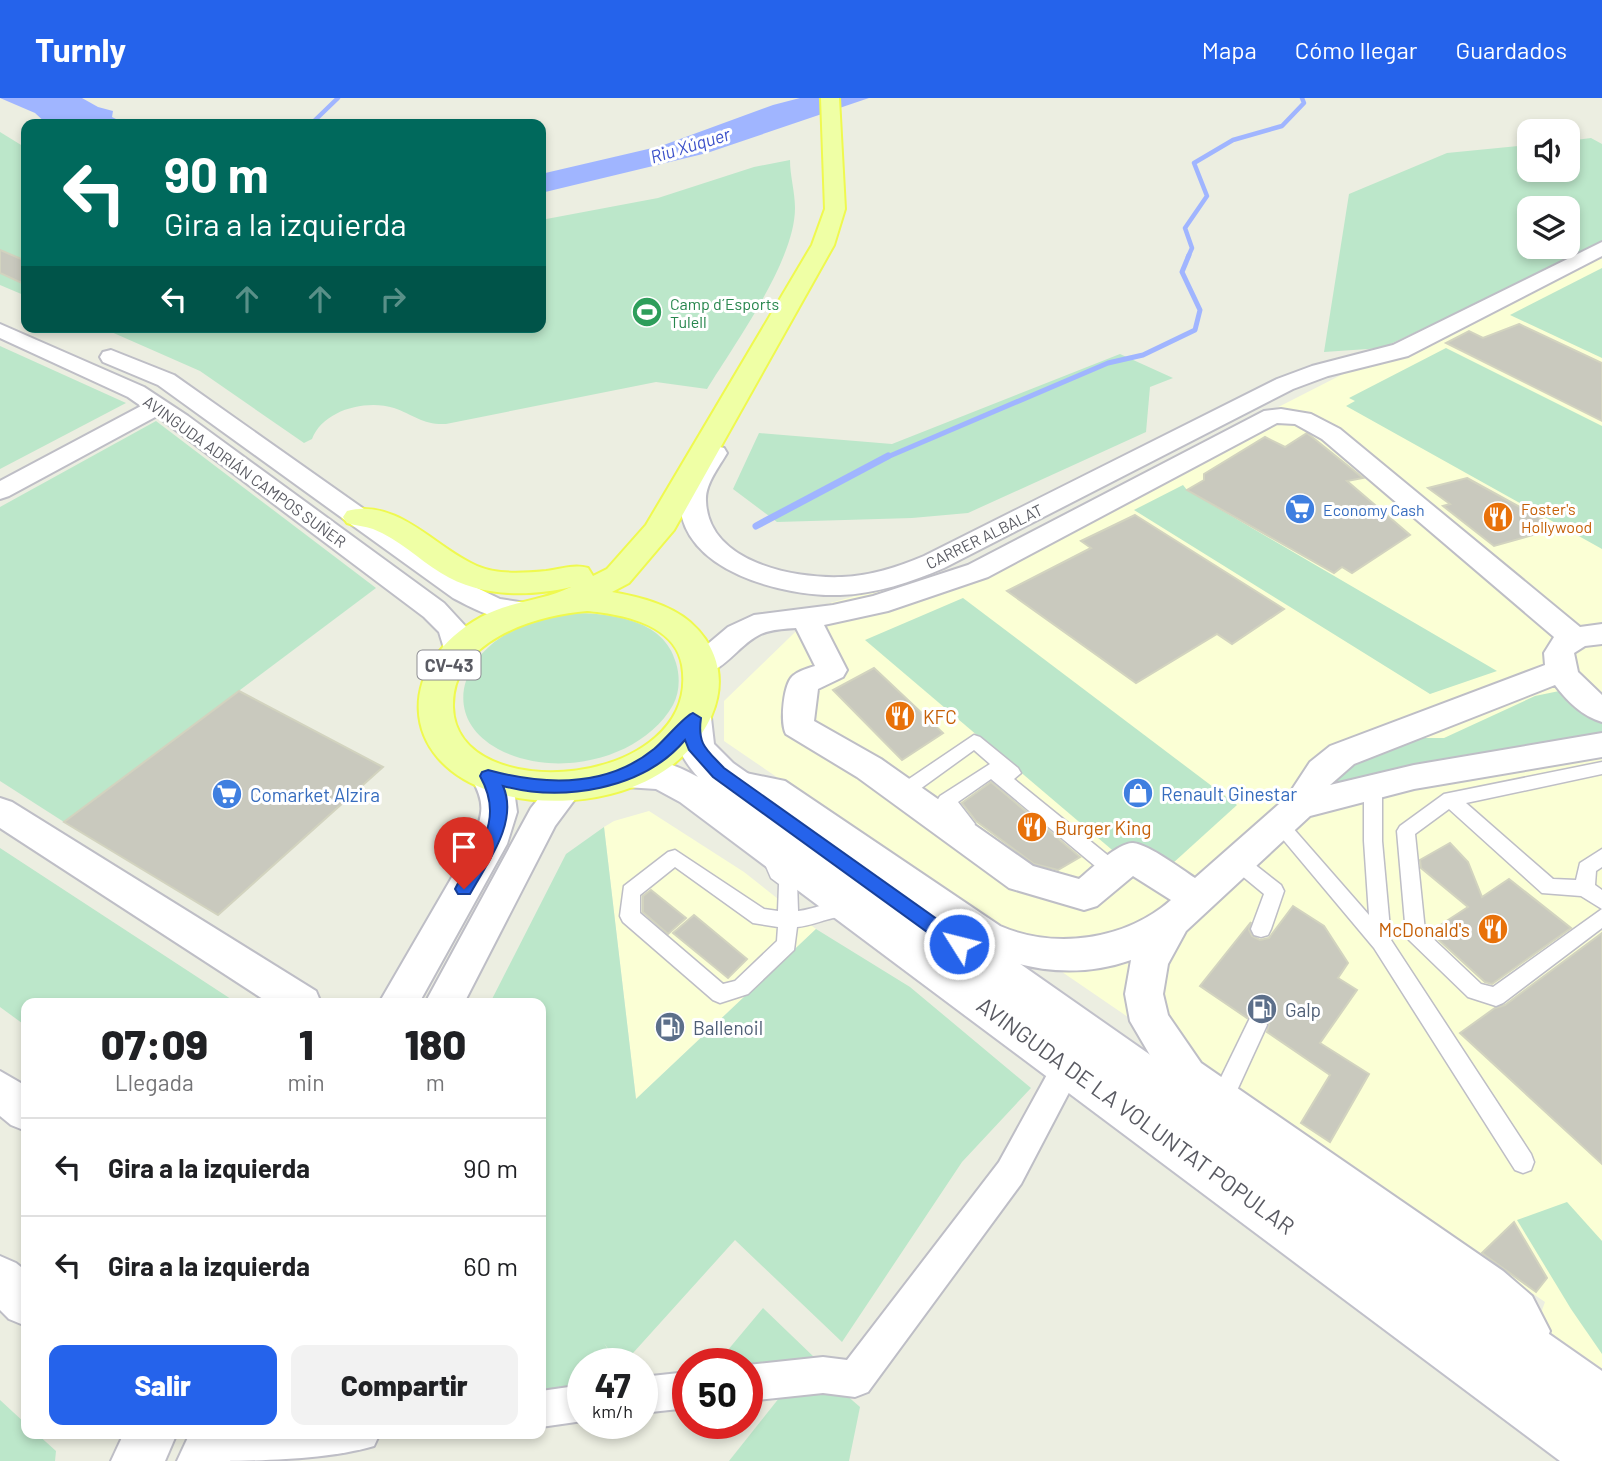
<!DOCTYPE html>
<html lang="es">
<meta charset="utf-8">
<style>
:root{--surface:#fff;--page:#f2f2f2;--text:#202124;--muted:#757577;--line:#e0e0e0;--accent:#2563eb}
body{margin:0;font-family:Barlow,sans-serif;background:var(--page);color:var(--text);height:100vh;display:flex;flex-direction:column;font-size:26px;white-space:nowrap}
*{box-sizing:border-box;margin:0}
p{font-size:23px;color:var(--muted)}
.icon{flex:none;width:38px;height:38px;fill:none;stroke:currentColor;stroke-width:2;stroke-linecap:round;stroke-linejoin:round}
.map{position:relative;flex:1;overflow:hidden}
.panel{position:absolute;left:21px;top:900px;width:525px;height:441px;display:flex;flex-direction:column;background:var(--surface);border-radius:14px;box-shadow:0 4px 10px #0003}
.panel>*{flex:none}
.banner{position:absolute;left:21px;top:21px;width:525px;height:214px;border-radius:14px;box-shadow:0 4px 10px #0003;background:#00695c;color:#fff;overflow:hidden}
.tools{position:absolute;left:1517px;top:21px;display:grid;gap:14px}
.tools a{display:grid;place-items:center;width:63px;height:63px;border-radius:14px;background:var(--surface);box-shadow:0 4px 10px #0003;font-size:35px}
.speed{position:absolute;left:567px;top:1250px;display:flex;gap:14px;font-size:35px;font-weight:700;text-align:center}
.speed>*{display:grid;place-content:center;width:91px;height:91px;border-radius:50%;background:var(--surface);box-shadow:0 4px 10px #0003;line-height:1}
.speed small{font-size:18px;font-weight:400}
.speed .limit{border:10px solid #d22;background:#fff;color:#111}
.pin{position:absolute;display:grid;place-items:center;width:60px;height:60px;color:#fff;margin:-72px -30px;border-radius:50% 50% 50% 0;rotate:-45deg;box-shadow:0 0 7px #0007}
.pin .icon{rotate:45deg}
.me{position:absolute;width:77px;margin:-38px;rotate:306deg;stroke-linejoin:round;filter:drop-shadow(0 0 5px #0008)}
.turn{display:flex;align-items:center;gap:24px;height:147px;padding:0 28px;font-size:32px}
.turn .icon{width:91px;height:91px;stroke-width:2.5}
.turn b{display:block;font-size:49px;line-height:60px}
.lanes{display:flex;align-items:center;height:66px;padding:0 28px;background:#0003;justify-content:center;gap:35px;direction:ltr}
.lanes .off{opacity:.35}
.eta{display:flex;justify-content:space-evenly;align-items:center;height:119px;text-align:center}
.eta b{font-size:42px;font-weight:800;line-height:49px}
.cta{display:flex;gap:14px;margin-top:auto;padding:14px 28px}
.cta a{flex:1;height:80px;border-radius:14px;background:var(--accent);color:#fff;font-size:28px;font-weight:800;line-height:80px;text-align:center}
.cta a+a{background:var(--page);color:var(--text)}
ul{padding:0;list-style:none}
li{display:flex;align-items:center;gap:21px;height:98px;padding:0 28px;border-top:2px solid var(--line)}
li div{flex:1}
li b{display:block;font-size:26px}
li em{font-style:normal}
header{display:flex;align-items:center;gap:42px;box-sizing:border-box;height:98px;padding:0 35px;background:var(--accent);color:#fff}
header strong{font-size:33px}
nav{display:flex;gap:38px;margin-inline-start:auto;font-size:24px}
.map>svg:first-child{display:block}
.commercial{fill:#fbffd5}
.green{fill:#bce7ca;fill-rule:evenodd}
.water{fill:#a0b5ff}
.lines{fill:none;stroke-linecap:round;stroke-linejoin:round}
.stream-far2{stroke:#a0b5ff;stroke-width:4.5}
.stream-far1{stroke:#a0b5ff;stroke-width:5}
.stream{stroke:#a0b5ff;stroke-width:7}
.building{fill:#c9c9be;stroke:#d2d3bf;stroke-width:2}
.service-casing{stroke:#bebec6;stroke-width:3}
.pedestrian-casing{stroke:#bebec6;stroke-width:4}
.minor-casing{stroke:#bebec6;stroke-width:4}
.secondary-casing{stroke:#c1c1ca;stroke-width:4}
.primary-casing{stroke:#eff94f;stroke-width:4}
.service{fill:#fff;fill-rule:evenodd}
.pedestrian{fill:#fff;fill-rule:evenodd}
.minor{fill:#fff;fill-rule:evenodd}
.secondary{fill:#fff;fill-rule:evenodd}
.primary{fill:#efffa5;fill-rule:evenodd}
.route{fill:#2563eb;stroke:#184099;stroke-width:2}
.labels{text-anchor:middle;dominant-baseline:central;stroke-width:6;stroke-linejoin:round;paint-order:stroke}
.far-leisure-label{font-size:16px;fill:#27864d;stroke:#fff;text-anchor:start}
.far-street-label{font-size:16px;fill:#5a5b63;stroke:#fff}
.far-food-label{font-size:16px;fill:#c56008;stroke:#fff;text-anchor:start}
.far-shop-label{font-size:16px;fill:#366cbe;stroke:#fff;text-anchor:start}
.far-water-label{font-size:18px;font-style:italic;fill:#3c51c9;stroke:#fff}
.shield{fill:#fff;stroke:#8c8c92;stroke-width:2}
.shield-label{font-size:18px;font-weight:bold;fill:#5a5b63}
.food-label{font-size:19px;fill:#c56008;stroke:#fff;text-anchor:start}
.shop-label{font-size:19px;fill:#366cbe;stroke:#fff;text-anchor:start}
.service-label{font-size:19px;fill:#4e5e75;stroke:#fff;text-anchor:start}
.near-street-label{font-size:23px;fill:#5a5b63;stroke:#fff}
</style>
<header>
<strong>Turnly</strong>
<nav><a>Mapa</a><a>Cómo llegar</a><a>Guardados</a></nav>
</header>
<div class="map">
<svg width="1602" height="1363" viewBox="0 0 1602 1363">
<rect width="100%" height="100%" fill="#eceee1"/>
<!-- commercial -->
<g class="commercial">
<polygon points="1602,144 1602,1363 1560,1363 1502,1320 1545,1204 724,643 724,603 823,507 970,466"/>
<polygon points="649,713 744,774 816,831 636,1001 604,729 614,723"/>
</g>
<!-- green -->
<g class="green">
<polygon points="0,34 26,50 26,198 0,187"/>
<path d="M 1591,40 L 1602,46 L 1602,146 L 1382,250 L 1324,254 L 1349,96 L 1447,55 L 1529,47 L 1530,72 L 1568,72 L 1568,43 ZM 1530,110 L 1568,110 L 1568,149 L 1530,149 Z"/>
<path d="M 790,62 C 790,78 795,94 795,110 C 795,163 735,245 707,291 L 656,284 L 446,326 C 423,327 414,317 394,310 C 366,301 323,312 312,341 L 304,345 L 200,273 L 100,229 L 541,229 L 541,122 L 658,100 L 754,69 Z"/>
<polygon points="1602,170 1602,260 1510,217"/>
<polygon points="0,248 126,305 0,371"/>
<polygon points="1446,250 1602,328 1602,451 1346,308 1355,303 1349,300"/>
<polygon points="1120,256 1173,280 1150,289 1146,334 968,415 912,420 777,424 733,391 759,335 892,346"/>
<polygon points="156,323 376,490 64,724 0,683 0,409"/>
<polygon points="1183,387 1187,392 1497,573 1430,596 1134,412"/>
<polygon points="963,500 1237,707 1151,785 865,542"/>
<path d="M 569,515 C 609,515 664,520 676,565 C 680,578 680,594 673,607 C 641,663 553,681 498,651 C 442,620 460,562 508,535 C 527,524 548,520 569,515 Z"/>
<polygon points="1564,592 1602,622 1602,634 1392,672 1335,692 1325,681 1402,640 1444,640 1535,598"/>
<polygon points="604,729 636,1001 816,831 910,889 1031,990 962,1064 842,1244 735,1142 624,1265 618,1265 604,1245 616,1265 583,1265 583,1304 541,1308 541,905 490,905 566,756"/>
<polygon points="0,750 237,905 26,905 26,928 0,909"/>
<polygon points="1567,1104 1602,1143 1602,1256 1571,1211 1517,1122"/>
<polygon points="763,1210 815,1260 747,1268 747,1265 717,1265"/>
<polygon points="823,1277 860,1309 849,1363 729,1363 795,1280"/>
<polygon points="0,1302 26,1326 26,1335 36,1335 56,1353 55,1363 0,1363"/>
</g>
<!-- water -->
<g class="water">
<polygon points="0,0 82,0 98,9 113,13 112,19 126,26 47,26 35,15"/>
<polygon points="800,0 869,0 707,55 541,95 541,76 661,48 773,7"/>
</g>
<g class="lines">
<!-- stream-far2 -->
<g class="stream-far2">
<polyline points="311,26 338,0"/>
<polyline points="1188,159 1192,150 1185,130 1207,98 1194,65 1233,42 1282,28 1304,5 1302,0"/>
</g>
<!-- stream-far1 -->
<polyline class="stream-far1" points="885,360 1108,265 1143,257 1195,232 1200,212 1182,174 1189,157"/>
<!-- stream -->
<polyline class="stream" points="756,428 888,358"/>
</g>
<!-- building -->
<g class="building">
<polygon points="0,152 26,163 26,187 0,175"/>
<polygon points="1519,226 1602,265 1602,323 1446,245 1469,233 1483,240"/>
<polygon points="1307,335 1363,380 1347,383 1410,437 1352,475 1342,469 1334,475 1187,392 1204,382 1204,376 1265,339 1285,349"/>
<polygon points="1467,380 1558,430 1494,448 1443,408 1450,406 1428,390"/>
<polygon points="1135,417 1284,511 1232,546 1217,536 1136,585 1007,493 1091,450 1081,443"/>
<polygon points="874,570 943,635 902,662 833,592"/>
<polygon points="239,593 383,669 218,817 64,724"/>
<polygon points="991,684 1080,759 1058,772 1034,766 976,723 962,705"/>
<polygon points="1450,745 1468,764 1482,799 1509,781 1571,830 1492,886 1485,884 1430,834 1468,809 1421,770 1420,762"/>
<polygon points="651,792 686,820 668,836 643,814 643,798"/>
<polygon points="1293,808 1324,828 1348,865 1338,880 1357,892 1320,945 1369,976 1330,1044 1301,1025 1330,977 1267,934 1269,926 1265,917 1256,915 1247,920 1200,888 1251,824 1249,832 1252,838 1260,842 1269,840"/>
<polygon points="694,817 747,861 728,880 673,835"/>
<polygon points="1602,835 1602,1066 1460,935 1495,910 1505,907"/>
<polygon points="1514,1124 1547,1180 1536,1194 1482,1155"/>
</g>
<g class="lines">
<!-- service casing -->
<g class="service-casing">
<g id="service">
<polygon points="974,637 980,639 1018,670 1021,675 1014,681 1121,768 1123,773 1121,778 1114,781 1107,778 991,681 958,704 975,726 972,731 960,731 937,703 940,698 990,666 974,652 909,699 897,699 894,694 897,689"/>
<path d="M 1602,664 L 1602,676 L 1466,705 L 1553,781 L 1576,782 L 1580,765 L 1602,751 L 1602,769 L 1596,773 L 1595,787 L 1602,792 L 1602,830 L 1503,905 L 1496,908 L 1468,899 L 1409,842 L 1406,836 L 1397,733 L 1400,728 L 1444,696 ZM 1449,711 L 1542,795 L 1581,798 L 1602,811 L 1493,889 L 1481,886 L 1425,833 L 1415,736 Z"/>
<polygon points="1373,682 1379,684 1382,689 1382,743 1391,842 1531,1056 1534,1064 1531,1072 1523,1075 1515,1072 1374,850 1270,726 1273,721 1285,721 1369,817 1364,743 1364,689 1367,684"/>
<path d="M 675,752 L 764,811 L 778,813 L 779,786 L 771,780 L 765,766 L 767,761 L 774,758 L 781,761 L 785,770 L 795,778 L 797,783 L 798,813 C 818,811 837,798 857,805 L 860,811 L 857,817 C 849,820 841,818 833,820 C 820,823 810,828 797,829 L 794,852 L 748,896 L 720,905 L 713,902 L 623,824 L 620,818 L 624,788 L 668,754 ZM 675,769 L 753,825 L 778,829 L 777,843 L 735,883 L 723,886 L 640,815 L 640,797 Z"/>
<polygon points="1237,756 1244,758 1281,787 1284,793 1271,831 1268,837 1261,839 1254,837 1251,831 1264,796 1230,768 1228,763 1230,758"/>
<polygon points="1257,918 1264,920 1267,927 1228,1012 1220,1015 1212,1012 1209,1005 1212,998 1250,920"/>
</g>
</g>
<!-- pedestrian casing -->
<g class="pedestrian-casing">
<g id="pedestrian">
<polygon points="1060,969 1071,973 1075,983 1021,1086 868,1294 855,1299 823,1295 747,1303 747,1267 823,1259 847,1262 999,1064 1049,973"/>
<polygon points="688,1274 688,1310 642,1315 642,1279"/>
<polygon points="583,1287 583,1323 541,1329 541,1293"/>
<path d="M 221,1335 L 380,1335 L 374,1348 C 323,1363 246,1363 191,1363 L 188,1356 L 194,1343 Z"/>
</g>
</g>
<!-- minor casing -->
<g class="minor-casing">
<g id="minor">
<path d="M 1602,144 L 1602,158 L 1408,258 L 1328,278 L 1293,291 L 944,470 C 911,484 876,496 840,497 C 785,499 679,473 680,402 C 681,384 696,364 706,350 L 715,348 L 724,350 L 727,355 C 719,369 705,386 706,403 C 708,464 793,481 842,479 C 871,478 898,469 924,458 L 1277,281 L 1312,268 L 1393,247 Z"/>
<polygon points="0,226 144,289 188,318 444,505 468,531 473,553 469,560 458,563 447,560 439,534 424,519 157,318 9,398 0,401 0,383 141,308 128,299 0,240"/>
<path d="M 111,252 L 174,277 L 473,488 L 500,501 L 532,506 L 536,513 L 532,520 C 503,527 478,513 453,500 L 158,287 L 103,264 L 100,259 L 103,254 Z"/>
<path d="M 1281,311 L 1311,316 L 1340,331 L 1580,529 L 1602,526 L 1602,546 L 1585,548 L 1574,555 L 1578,574 L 1602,597 L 1602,624 C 1582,618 1567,603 1555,587 L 1354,666 L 1330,687 L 1414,667 L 1602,635 L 1602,659 L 1414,691 L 1310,718 L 1186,833 L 1168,866 L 1163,896 L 1168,917 L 1201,965 L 1503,1173 L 1532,1198 L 1550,1233 L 1543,1250 L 1526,1257 L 1509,1250 L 1498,1232 L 1469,1207 L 1171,993 L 1130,923 L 1125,896 L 1131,862 C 1077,881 1024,873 974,850 L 764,703 L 724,695 L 719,686 L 724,677 L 736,673 L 785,683 L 1000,828 C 1055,852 1126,842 1171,802 L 1133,778 L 1097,808 L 1084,812 L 1009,790 L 857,679 L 786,636 C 780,626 783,584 794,577 C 799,573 808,570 815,568 L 796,530 C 784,531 770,531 759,537 C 735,549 719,583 690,575 L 686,568 L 690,561 L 728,529 L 754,517 L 833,507 L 873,498 L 968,467 L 1264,313 ZM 1277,325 L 1295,326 L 1322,341 L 1554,539 L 1544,555 L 1545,567 L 1330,648 L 1310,664 L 1287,699 L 1195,780 C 1181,771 1150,747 1133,745 C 1119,744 1091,771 1079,781 L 1033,768 L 881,661 L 814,623 L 818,591 L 843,579 L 847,572 L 824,527 L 888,513 L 988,479 Z"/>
<path d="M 488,667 L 500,670 L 509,683 L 514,692 L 517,714 L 507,746 L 419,905 L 379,905 L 473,743 C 483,715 486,706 471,679 L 476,670 Z"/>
<polygon points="567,676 579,680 584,689 555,728 464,905 425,905 531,710 555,680"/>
<polygon points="0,700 12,704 316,893 321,905 269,905 0,730"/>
<polygon points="0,973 26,988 26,1033 11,1027 0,1018"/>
<polygon points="0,1158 16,1165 26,1173 26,1228 9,1221 0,1212"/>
<polygon points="124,1335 177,1335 165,1363 111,1363"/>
<polygon points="190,1335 242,1335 230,1363 177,1363"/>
</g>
</g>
<!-- secondary casing -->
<g class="secondary-casing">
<path id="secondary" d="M 693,607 L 706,611 L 711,620 L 714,646 L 733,665 L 1602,1273 L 1602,1363 L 1560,1363 L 680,704 L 656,691 L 626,689 L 612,685 L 607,675 L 612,665 C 643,655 671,664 698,679 C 681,660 666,635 680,611 Z"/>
</g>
<!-- primary casing -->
<g class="primary-casing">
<path id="primary" d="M 821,0 L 839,0 L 845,111 L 834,147 L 674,432 L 629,485 L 612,494 C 639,499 669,506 690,524 C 741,569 718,632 671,668 C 623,704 549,711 493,694 C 396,663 396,566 481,519 C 510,503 543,503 571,489 C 529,499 479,499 441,475 C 418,461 399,441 373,431 C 365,428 356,428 347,425 L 343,419 L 347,413 C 398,400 435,450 477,468 C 498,477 524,475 546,473 C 561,471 574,466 588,470 L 593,478 L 607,471 L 646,427 L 812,147 L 825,111 ZM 587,513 C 621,516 675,526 682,567 C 703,689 456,712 453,609 C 451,543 535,517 587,513 Z"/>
</g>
<!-- service -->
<use href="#service" class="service"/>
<!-- pedestrian -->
<use href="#pedestrian" class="pedestrian"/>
<!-- minor -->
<use href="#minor" class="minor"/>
<!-- secondary -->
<use href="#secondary" class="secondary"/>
<!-- primary -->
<use href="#primary" class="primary"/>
</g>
<!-- route -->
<path class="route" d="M 693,615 L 701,620 C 697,647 707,652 724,670 L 965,841 L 968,846 L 965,852 L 959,854 L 952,852 L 713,679 L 689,652 L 685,642 C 643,692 562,704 503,688 C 519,724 487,765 470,796 L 458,796 L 455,791 C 476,750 506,725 480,678 L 482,674 L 488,672 C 543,687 606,690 654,651 C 663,644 685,617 693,615 Z"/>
<!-- icons -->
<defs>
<g id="stadium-disc" transform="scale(1.575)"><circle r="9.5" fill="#2e9e5b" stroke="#fff"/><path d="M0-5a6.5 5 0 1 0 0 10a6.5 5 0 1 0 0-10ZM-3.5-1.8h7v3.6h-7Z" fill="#fff"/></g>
<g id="supermarket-disc" transform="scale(1.575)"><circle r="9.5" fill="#3f7fe0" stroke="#fff"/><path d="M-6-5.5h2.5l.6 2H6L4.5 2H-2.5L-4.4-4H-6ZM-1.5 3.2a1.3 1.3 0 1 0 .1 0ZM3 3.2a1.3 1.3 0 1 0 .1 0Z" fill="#fff"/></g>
<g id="restaurant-disc" transform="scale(1.575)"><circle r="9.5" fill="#e8710a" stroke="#fff"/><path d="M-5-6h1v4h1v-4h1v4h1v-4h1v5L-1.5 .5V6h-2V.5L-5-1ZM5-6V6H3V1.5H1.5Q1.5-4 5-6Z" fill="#fff"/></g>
<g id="shop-disc" transform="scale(1.575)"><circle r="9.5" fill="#3f7fe0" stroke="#fff"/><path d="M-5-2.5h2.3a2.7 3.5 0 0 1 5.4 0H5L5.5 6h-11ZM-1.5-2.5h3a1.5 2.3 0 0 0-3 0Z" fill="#fff"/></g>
<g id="fuel-disc" transform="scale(1.575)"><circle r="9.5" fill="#5c6f8a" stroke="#fff"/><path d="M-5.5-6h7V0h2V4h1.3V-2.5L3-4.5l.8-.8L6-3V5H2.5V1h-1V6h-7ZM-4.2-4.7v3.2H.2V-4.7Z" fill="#fff"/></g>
</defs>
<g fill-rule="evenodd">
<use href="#stadium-disc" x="647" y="214"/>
<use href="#supermarket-disc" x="1300" y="411"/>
<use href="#restaurant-disc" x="1498" y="419"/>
<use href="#restaurant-disc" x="900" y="618"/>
<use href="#shop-disc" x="1138" y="695"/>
<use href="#supermarket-disc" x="227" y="696"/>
<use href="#restaurant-disc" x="1032" y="729"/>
<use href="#restaurant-disc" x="1493" y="831"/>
<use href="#fuel-disc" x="1262" y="911"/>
<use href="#fuel-disc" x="670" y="929"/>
</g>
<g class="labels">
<!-- far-leisure labels -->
<g class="far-leisure-label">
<text x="670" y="205">Camp d´Esports<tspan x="670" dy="18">Tulell</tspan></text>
</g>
<!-- far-street labels -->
<g class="far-street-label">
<text transform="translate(245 373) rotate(36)">AVINGUDA ADRIÁN CAMPOS SUÑER</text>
<text transform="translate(984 438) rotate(-26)">CARRER ALBALAT</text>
</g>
<!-- far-food labels -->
<g class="far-food-label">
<text x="1521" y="410">Foster's<tspan x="1521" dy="18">Hollywood</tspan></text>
</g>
<!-- far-shop labels -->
<g class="far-shop-label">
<text x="1323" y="411">Economy Cash</text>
</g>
<!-- far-water labels -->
<g class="far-water-label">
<text transform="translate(690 47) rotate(-17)">Riu Xúquer</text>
</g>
<!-- shield labels -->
<rect class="shield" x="417.5" y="552.5" width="63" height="29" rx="5"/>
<g class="shield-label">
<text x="449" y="567">CV-43</text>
</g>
<!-- food labels -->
<g class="food-label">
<text x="923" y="618">KFC</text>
<text x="1055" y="729">Burger King</text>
<text x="1470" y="831" text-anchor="end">McDonald's</text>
</g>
<!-- shop labels -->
<g class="shop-label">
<text x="1161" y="695">Renault Ginestar</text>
<text x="250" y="696">Comarket Alzira</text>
</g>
<!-- service labels -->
<g class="service-label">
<text x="1285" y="911">Galp</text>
<text x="693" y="929">Ballenoil</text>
</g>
<!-- near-street labels -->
<g class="near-street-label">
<text transform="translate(1136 1017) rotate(36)">AVINGUDA DE LA VOLUNTAT POPULAR</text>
</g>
</g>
</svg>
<div class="tools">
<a><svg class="icon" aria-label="sound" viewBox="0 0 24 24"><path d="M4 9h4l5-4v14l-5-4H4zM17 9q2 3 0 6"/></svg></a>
<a><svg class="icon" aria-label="layers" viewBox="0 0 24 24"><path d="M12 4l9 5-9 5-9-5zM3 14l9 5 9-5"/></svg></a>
</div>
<div class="speed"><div>47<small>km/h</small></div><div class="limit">50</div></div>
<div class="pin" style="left:464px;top:791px;background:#d93025"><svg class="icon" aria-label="arrive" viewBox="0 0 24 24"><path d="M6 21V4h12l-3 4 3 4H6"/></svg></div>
<svg class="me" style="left:959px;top:846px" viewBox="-20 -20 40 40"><circle r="17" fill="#2563eb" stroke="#fff" stroke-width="3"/><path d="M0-11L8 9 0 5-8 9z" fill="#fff"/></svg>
<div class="banner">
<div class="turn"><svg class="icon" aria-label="left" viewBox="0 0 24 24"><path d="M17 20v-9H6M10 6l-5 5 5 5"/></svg><div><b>90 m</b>Gira a la izquierda</div></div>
<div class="lanes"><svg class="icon" aria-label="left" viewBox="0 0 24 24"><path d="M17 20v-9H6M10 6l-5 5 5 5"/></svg><svg class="icon off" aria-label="ahead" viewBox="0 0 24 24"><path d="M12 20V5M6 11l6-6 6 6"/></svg><svg class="icon off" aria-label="ahead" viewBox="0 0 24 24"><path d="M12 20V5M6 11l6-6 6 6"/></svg><svg class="icon off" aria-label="right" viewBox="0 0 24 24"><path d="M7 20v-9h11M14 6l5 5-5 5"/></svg></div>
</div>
<section class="panel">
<div class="eta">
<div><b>07:09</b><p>Llegada</p></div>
<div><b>1</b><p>min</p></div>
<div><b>180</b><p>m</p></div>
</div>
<ul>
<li><svg class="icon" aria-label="left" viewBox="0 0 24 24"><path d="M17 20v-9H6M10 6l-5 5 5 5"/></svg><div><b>Gira a la izquierda</b></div><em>90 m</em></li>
<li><svg class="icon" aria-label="left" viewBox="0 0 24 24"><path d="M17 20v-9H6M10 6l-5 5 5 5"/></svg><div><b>Gira a la izquierda</b></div><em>60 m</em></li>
</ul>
<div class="cta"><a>Salir</a><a>Compartir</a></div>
</section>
</div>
